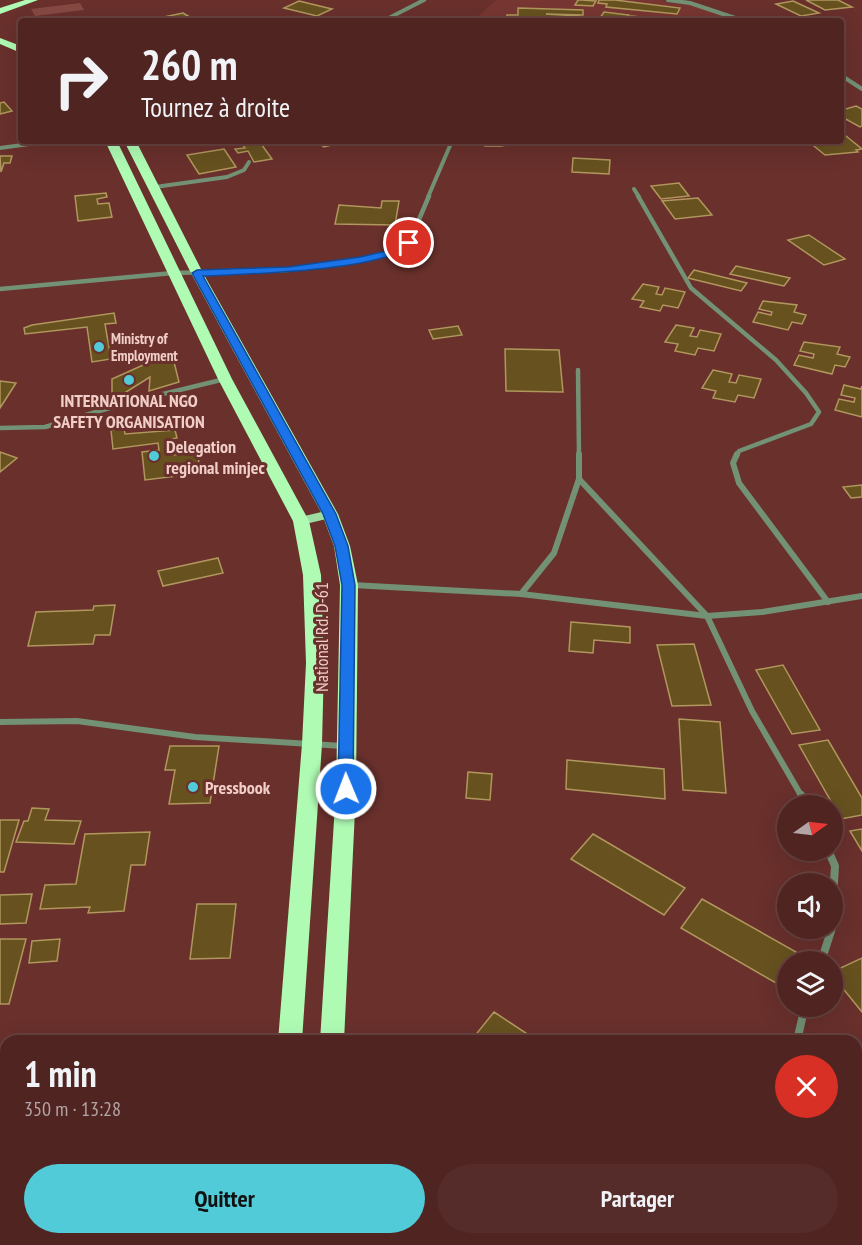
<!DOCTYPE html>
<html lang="fr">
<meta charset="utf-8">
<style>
:root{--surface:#4f2421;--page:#552c2a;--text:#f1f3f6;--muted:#b3a4a5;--line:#66413f;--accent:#52cbd9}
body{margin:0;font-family:"PT Sans Narrow",sans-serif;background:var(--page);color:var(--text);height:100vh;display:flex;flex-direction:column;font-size:22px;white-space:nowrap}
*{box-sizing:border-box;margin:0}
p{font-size:20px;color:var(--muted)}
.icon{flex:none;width:33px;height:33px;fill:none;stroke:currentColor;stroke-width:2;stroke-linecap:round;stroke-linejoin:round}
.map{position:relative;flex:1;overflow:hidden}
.sheet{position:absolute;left:0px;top:1035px;width:862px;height:210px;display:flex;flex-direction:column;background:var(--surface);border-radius:18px 18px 0 0;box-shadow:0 6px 24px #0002,0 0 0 2px var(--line)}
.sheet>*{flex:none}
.top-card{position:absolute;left:18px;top:18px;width:826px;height:126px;border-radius:6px;box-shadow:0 6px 24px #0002,0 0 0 2px var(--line);background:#4f2421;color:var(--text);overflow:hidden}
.needle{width:39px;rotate:76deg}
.tools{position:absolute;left:777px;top:795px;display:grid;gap:12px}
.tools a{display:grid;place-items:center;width:66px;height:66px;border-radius:50%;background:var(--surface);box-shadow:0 6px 24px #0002,0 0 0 2px var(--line);font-size:30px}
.pin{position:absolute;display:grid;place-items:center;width:51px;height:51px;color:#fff;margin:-26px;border:3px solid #fff;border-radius:50%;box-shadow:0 2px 6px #0007}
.me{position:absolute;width:66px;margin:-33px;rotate:359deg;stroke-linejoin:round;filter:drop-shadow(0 0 4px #0008)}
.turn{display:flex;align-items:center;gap:21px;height:126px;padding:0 24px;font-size:27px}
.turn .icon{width:78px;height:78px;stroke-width:2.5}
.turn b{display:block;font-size:42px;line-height:51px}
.round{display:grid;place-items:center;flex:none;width:63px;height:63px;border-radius:32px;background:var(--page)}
.overview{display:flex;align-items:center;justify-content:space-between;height:102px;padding:0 24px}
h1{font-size:36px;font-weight:600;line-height:45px}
.primary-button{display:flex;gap:12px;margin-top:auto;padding:12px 24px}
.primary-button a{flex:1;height:69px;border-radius:36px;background:var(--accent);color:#111;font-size:24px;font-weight:600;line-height:69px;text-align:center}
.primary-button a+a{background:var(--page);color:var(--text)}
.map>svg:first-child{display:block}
.built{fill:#773631}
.green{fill:#874842}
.building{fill:#66511f;stroke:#b1975d;stroke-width:1.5}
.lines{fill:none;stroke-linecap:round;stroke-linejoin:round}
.street-far3{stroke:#739175;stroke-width:4}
.street-far2{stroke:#739175;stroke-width:4.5}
.street-far1{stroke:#739175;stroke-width:6}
.street{stroke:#739175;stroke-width:8}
.primary{fill:#9edda2;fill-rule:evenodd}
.highway{fill:#affbb4;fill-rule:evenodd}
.route{fill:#1a73e8;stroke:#114b97;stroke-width:1.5}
.poi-dot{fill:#52cbd9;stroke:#69302c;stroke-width:2}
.labels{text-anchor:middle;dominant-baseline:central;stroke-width:6;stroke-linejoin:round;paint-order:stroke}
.far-poi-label{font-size:15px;font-weight:bold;fill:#f2cec9;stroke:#69302c;text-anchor:start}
.poi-label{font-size:18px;font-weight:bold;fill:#f2cec9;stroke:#69302c;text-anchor:start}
.street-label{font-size:18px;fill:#f2cec9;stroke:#69302c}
</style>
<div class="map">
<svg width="862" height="1245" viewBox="0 0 862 1245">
<rect width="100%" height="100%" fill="#69302c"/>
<!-- built -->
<polygon class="built" points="496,0 661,0 688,3 742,21 473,21"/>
<!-- green -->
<polygon class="green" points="80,3 84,10 35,16 31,9"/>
<!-- building -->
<g class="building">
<polygon points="578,0 582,0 596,1 593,6 575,5"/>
<polygon points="599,0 615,0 680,8 677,14 606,7 607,4 598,3"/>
<polygon points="806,0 838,0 852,7 825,10"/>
<polygon points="299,1 332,9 317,16 284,8"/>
<polygon points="793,1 819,13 801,16 776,4"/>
<polygon points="518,8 583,10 583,15 546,14 579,16 580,21 507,21 507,15 518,15"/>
<polygon points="604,12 629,15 625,21 600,18"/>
<polygon points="183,13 188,16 167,21 159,18"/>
<polygon points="631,16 670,20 628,21"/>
<polygon points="4,102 12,111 0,114 0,103"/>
<polygon points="856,106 862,109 862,126 860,127 842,117 842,110"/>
<polygon points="846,136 862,149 856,150 858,152 825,155 809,142 842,141 842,137"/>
<polygon points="259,141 272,159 254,162 248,151 238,153 235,149 245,148 241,142"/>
<polygon points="315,141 347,141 324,147"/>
<polygon points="473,141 522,141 523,142 501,146 485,146 486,144"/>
<polygon points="224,149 236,167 199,174 187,155"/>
<polygon points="0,156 12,156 10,163 4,163 1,172"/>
<polygon points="573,158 610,160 609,174 572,172"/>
<polygon points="679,183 689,196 661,199 651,186"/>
<polygon points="106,193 107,197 97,199 98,204 109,203 112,217 78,221 75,196"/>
<polygon points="698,198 712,215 675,219 662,201"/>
<polygon points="382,201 399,201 395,225 335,224 339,205 381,208"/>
<polygon points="809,235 845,259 824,265 788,240"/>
<polygon points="736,266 790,278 784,286 730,274"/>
<polygon points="694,270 747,283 741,291 688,278"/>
<polygon points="643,284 659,287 656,294 662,295 665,288 685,292 678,308 663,305 660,311 640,307 644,301 632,299"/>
<polygon points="763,301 797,305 794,312 806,315 802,324 792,322 788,330 753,322 758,312 771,315 772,312 759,309"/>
<polygon points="114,313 116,323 105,324 111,359 92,362 87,327 25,334 24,328 32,325"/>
<polygon points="676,325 694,328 690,336 697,337 700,330 721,334 714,351 698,348 695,355 675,351 678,344 665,342"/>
<polygon points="458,326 462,335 433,339 429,330"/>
<polygon points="804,342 840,347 837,354 850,357 845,367 835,365 832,374 794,365 799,355 813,358 814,354 800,351"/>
<polygon points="505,349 559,350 563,392 506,391"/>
<polygon points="152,361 174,362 179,382 149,391 150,377 112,401 112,379"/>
<polygon points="713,370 732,374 729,382 736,383 739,375 761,379 754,398 738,395 735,402 713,398 716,391 702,388"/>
<polygon points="0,381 16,383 0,408"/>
<polygon points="844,385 861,389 862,386 862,417 835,410 839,399 854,402 855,398 841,395"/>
<polygon points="124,428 125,434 175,430 177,438 171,439 174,455 197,452 201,473 145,480 142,452 159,450 158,443 113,449 111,430"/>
<polygon points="0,452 17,458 0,472"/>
<polygon points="862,485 862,497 851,498 843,487"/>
<polygon points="218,558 223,573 163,586 158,571"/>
<polygon points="115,605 110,635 95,635 93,644 28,646 36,612 93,610 94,606"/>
<polygon points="571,622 630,627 630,643 594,640 593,653 569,651"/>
<polygon points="694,644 711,705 672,706 657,645"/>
<polygon points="783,665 820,730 792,734 756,670"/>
<polygon points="679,719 720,722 726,793 683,790"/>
<polygon points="828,740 862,798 862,815 841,819 799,745"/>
<polygon points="170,746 219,746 210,803 169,804 175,770 165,770"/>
<polygon points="567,760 664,769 665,799 566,789"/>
<polygon points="468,772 492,774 490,800 466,798"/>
<polygon points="32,808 49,809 45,820 81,821 74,844 16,842 24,821 28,821"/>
<polygon points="0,820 19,820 4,872 0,872"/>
<polygon points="862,829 862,851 850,831"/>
<polygon points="150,832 145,865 131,865 124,911 88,913 90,907 40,909 45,885 76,884 85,834"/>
<polygon points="593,834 685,888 664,915 571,859"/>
<polygon points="32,894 26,923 0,924 0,895"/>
<polygon points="702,899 796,952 776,983 681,928"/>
<polygon points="197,904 236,904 230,958 190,959"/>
<polygon points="0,939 26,939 9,1004 0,1004"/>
<polygon points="60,939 57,961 29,963 32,941"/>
<polygon points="862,958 862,1012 832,975 832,972"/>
<polygon points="494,1012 538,1041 477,1041 473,1038"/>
<polygon points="856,1053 862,1055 862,1138 856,1136"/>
<polygon points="772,1239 853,1239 850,1245 781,1245"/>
</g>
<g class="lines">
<!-- street-far3 -->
<g class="street-far3">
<polyline points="668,0 690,3 744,21"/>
<polyline points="383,21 424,0"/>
<polyline points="842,76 862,89"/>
<polyline points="0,148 51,141"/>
<polyline points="155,187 227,177 244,170 249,162"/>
<polyline points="634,189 639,197"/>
<polyline points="428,197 452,141"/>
</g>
<!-- street-far2 -->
<g class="street-far2">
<polyline points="638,196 691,288 776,360 806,393 819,412 811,424 739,451 737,456"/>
<polyline points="0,289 173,273 288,270 360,260 398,251 409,243 429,196"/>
<polyline points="578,370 579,456"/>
<polyline points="0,428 45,427 130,402 225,379"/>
</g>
<!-- street-far1 -->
<g class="street-far1">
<polyline points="737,454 733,463 739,483 828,602"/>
<polyline points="579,479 707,616 752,711 802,797"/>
<polyline points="352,585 521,594 707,616 762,612 862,596"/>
<polyline points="521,594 554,553 579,479 579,454"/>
<polyline points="0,722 77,721 195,737 343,746"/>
</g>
<!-- street -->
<g class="street">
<polyline points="801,795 807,806"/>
<polyline points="828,850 835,866 832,914"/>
<polyline points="821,962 832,928"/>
<polyline points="797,1041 805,1006"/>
<polyline points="600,1245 620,1239"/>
</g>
<!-- primary -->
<polygon class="primary" points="330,510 335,511 337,514 335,517 301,525 294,521 296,518"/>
<!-- highway -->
<g class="highway">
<polygon points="25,0 38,0 0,14 0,8"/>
<polygon points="0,38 21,46 21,53 0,44"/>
<polygon points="105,141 117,141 232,379 309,521 321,575 324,663 322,744 302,1041 278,1041 302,744 306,663 303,575 293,521 218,379"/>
<polygon points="124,141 136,141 203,273 338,514 350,546 358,585 356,789 344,1041 320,1041 336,789 340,585 334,546 322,514 191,273"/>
<polygon points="263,1239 289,1239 290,1245 262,1245"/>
<polygon points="311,1239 337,1239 337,1245 309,1245"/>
</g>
</g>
<!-- route -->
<path class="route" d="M 406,241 L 414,243 C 388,271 245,274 203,276 L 336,514 L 348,546 L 355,585 L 353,789 L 351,793 L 340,793 L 338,789 L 342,585 L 335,546 L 323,514 L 192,273 L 197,270 L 288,267 L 360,257 L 395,249 Z"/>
<!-- markers -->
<g class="poi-dot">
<circle cx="99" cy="347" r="6"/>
<circle cx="129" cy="380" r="6"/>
<circle cx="154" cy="456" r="6"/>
<circle cx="193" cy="787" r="6"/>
</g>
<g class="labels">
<!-- far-poi labels -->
<g class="far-poi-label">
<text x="111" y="338">Ministry of<tspan x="111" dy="17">Employment</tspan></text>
</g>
<!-- poi labels -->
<g class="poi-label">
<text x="129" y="400" text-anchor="middle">INTERNATIONAL NGO<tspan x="129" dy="21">SAFETY ORGANISATION</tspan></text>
<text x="166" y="446">Delegation<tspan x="166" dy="21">regional minjec</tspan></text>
<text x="205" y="787">Pressbook</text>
</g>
<!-- street labels -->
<g class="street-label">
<text transform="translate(321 637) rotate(-90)">National Rd. D-61</text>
</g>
</g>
</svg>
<div class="tools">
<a><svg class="needle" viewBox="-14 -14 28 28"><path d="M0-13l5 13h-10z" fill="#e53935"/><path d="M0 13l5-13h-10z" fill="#b3a4a5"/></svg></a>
<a><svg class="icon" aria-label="sound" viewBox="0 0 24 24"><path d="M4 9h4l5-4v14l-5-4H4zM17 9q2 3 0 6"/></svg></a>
<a><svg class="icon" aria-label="layers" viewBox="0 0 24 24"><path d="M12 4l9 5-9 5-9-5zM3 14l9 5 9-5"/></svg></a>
</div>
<div class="pin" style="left:409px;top:243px;background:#d93025"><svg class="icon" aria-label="arrive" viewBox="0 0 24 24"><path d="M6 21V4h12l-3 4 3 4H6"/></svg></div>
<svg class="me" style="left:346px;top:789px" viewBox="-20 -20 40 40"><circle r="17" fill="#1a73e8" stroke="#fff" stroke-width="3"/><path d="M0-11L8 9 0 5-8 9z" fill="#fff"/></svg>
<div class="top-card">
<div class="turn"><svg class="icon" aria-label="right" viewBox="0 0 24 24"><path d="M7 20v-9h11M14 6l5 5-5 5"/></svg><div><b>260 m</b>Tournez à droite</div></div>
</div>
<section class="sheet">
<div class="overview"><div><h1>1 min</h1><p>350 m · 13:28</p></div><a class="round" style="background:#d93025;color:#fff"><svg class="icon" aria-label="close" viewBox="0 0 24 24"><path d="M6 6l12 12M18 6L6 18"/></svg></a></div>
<div class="primary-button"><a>Quitter</a><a>Partager</a></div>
</section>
</div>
